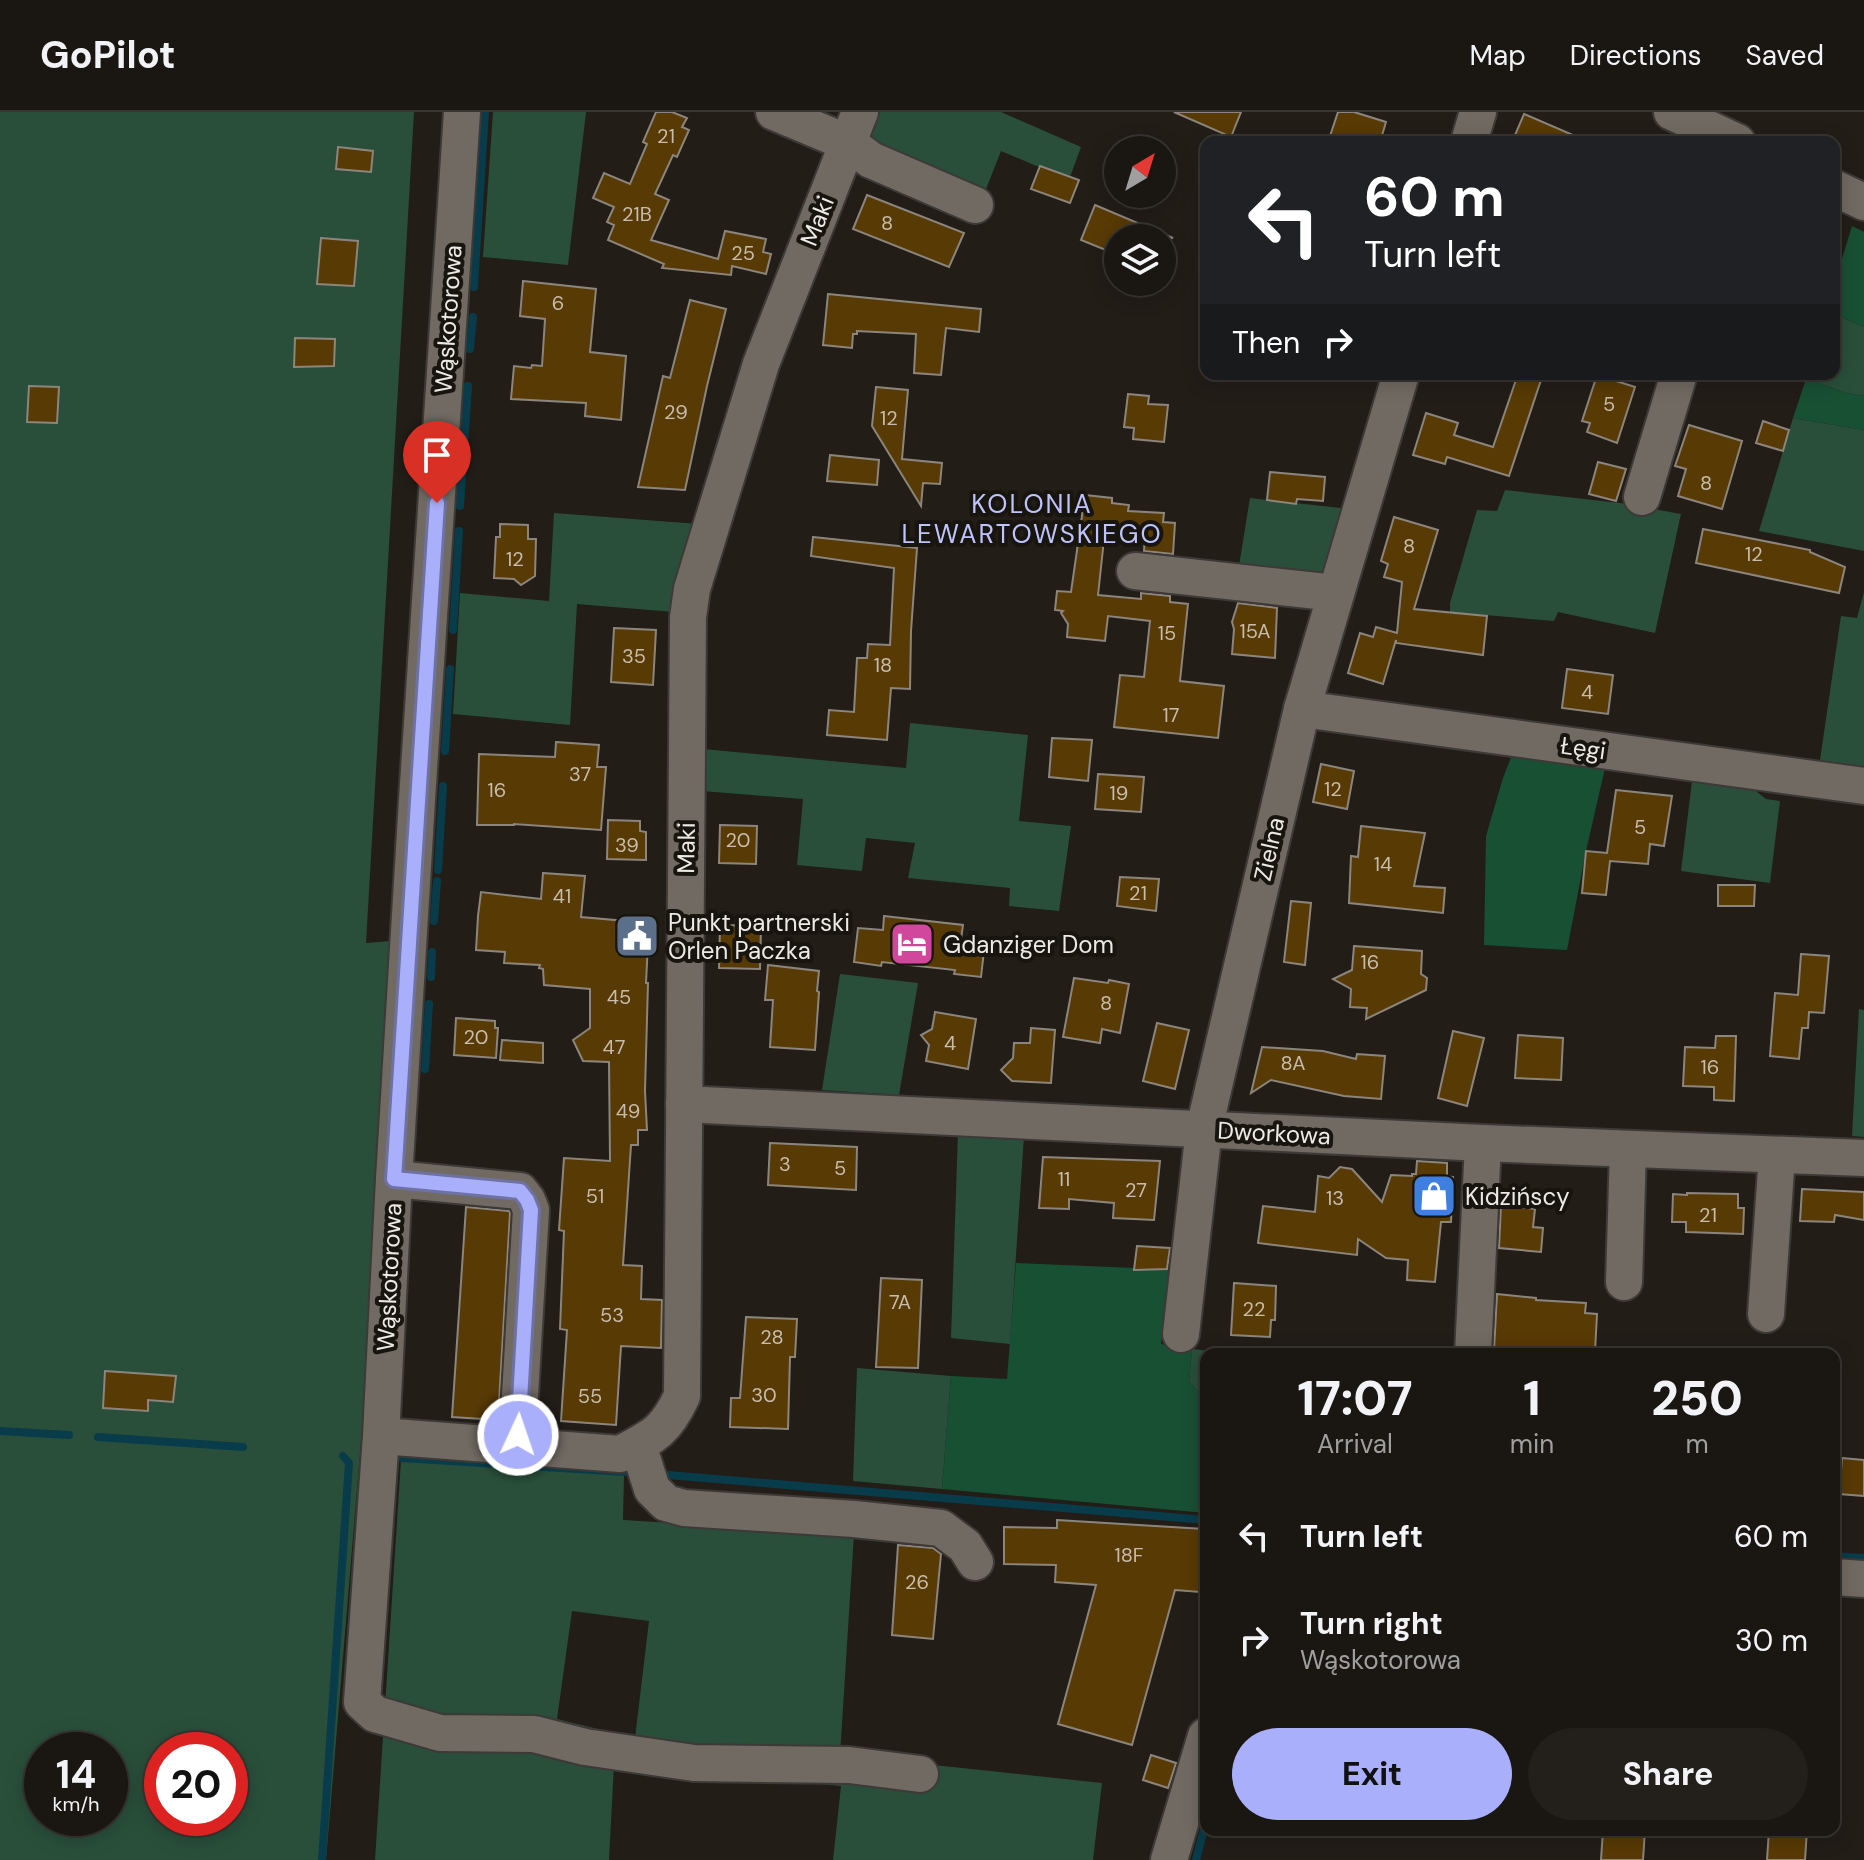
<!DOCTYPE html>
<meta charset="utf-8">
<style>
:root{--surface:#1a1611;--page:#231f1a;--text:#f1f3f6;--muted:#9f9f9f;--line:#383531;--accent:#aaaffb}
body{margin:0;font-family:"DM Sans",sans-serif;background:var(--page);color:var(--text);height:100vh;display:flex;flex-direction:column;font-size:30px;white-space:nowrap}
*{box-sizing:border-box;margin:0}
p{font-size:26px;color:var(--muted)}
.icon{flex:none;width:44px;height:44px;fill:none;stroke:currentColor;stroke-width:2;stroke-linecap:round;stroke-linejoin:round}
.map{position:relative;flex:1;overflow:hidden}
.sheet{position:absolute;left:1200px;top:1236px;width:640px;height:488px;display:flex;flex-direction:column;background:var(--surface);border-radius:16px;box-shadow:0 4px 20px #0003,0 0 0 2px var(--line)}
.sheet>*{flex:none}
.guide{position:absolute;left:1200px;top:24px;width:640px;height:244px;border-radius:16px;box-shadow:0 4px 20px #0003,0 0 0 2px var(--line);background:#202124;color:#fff;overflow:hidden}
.needle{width:52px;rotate:38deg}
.buttons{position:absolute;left:1104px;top:24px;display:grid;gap:16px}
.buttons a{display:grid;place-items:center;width:72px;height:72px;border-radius:50%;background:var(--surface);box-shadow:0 4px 20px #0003,0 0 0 2px var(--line);font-size:40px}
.speed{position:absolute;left:24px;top:1620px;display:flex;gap:16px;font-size:40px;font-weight:700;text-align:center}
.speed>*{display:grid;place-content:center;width:104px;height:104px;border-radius:50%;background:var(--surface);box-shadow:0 4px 20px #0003,0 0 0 2px var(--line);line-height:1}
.speed small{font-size:20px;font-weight:400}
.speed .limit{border:12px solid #d22;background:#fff;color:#111}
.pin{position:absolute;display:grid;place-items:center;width:68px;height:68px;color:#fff;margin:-82px -34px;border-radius:50% 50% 50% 0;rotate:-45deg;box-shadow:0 0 8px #0007}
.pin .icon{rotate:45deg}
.me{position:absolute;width:88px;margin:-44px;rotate:3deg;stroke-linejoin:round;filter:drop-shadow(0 0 6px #0008)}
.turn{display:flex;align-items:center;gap:28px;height:168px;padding:0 32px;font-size:36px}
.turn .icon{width:104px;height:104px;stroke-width:2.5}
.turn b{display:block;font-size:56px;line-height:68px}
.then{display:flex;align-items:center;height:76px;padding:0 32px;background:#0003;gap:16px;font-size:30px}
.eta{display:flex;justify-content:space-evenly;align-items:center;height:136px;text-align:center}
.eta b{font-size:48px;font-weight:800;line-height:56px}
.cta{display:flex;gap:16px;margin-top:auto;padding:16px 32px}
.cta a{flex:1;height:92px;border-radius:48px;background:var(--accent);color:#111;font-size:32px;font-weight:800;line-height:92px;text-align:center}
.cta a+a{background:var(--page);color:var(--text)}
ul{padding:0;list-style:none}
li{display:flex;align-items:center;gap:24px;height:104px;padding:0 32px}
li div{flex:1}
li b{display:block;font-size:30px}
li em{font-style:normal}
header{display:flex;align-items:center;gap:48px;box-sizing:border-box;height:112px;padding:0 40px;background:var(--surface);border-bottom:2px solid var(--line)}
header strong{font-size:38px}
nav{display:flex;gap:44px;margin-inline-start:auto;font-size:28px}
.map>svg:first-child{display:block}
.green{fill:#294f3a;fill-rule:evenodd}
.forest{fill:#185034}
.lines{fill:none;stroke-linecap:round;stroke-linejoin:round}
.stream{stroke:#093c4b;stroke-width:8}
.building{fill:#583a04;stroke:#8b857d;stroke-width:2}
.minor-casing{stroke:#3d3936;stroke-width:40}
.minor{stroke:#706a62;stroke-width:36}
.route-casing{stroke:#6e72a3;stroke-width:20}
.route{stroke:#aaaffb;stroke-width:14}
.labels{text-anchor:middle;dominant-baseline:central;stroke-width:8;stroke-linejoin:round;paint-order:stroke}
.number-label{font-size:20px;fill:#c8bdad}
.street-label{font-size:24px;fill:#ede9e5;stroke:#18140e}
.poi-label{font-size:24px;fill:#ede9e5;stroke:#18140e;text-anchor:start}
.neighbourhood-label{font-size:26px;letter-spacing:2px;fill:#bec3fc;stroke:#18140e}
</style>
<header>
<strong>GoPilot</strong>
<nav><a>Map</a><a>Directions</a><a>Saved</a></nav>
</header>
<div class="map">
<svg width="1864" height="1748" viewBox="0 0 1864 1748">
<rect width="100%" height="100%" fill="#221d17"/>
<!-- green -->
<g class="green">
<path d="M 0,0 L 414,0 L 366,831 L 403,828 L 326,1748 L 0,1748 ZM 42,1638 L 110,1638 L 110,1706 L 42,1706 ZM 162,1638 L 230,1638 L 230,1706 L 162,1706 Z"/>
<polygon points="493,0 586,0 568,153 483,145"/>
<polygon points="880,0 1001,0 1081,35 1070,65 1041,54 1039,55 1001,39 986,77 869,28"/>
<polygon points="1834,202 1864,215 1864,284 1847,281 1806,267 1807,262 1834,262"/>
<polygon points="1793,306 1864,318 1864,439 1759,419"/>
<polygon points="1505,378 1620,391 1681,402 1655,521 1558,500 1554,509 1450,500 1450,491 1477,398 1497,399"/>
<polygon points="1250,386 1341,396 1323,459 1303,467 1238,460"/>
<polygon points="554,401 698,412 674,500 577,492 570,613 453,602 460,481 549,489"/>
<polygon points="1864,480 1864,660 1819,655 1841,504 1857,506"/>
<polygon points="910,611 1028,623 1019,709 1071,714 1059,799 1009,794 1010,776 908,766 915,731 866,726 862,759 797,753 803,687 702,679 703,637 906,656"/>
<polygon points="1692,669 1752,676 1766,687 1780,689 1770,771 1681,759"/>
<polygon points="840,862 918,871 899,983 822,978"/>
<polygon points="1859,897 1864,898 1864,1025 1852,1024"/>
<polygon points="958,1021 1024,1024 1010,1232 951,1226"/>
<polygon points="1192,1237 1232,1241 1206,1242 1206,1288 1189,1270"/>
<polygon points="857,1256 951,1264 942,1377 853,1369"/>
<path d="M 401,1348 L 624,1362 L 623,1408 L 854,1422 L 840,1643 L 1102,1671 L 1093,1748 L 833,1748 L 841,1674 L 614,1652 L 609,1748 L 375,1748 ZM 572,1499 L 649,1509 L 635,1626 L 557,1607 Z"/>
</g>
<!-- forest -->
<g class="forest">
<polygon points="1852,114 1864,120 1864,215 1834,202 1834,173"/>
<polygon points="1806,267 1847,281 1864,284 1864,318 1793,306"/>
<polygon points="1512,643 1605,656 1586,739 1567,838 1484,833 1486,724 1503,666"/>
<polygon points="1016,1151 1134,1156 1135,1158 1169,1158 1161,1232 1192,1237 1189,1270 1206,1288 1206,1401 942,1377 951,1264 1007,1267"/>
</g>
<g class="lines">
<!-- stream -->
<g class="stream">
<polyline points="474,175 485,0"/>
<polyline points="470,237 473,205"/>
<polyline points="460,394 468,274"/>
<polyline points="453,518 459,419"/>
<polyline points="445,639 450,557"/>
<polyline points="438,758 443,674"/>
<polyline points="434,809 437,769"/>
<polyline points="431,865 432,840"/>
<polyline points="425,957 429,892"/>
<polyline points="0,1319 69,1323"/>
<polyline points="98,1325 243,1335"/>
<polyline points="402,1346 626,1360"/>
<polyline points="668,1363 1206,1408"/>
<polyline points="1834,1444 1864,1446"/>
<polyline points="322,1748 348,1365 349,1351 343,1344"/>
<polyline points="1196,1748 1206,1709"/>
</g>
</g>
<!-- building -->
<g class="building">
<polygon points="656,0 672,0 687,6 682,15 689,18 677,45 673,43 655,82 669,88 651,128 718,147 725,119 766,127 763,140 771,142 766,162 732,154 731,163 662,156 664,152 608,128 614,113 607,110 614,95 593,86 604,61 630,72 647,32 643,30"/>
<polygon points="1174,0 1241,0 1231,25"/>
<polygon points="1338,0 1354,0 1386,10 1380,30 1328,30"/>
<polygon points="1524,2 1589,30 1512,30"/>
<polygon points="338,35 373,39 371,60 336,57"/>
<polygon points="1040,54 1079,68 1070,91 1031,77"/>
<polygon points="867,83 964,121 949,155 853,117"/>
<polygon points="1095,93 1173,126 1118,126 1118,143 1081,128"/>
<polygon points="321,126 358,129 354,174 317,172"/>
<polygon points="523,169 596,177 590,240 626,244 621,308 585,304 586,291 511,287 514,254 531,256 532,253 542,254 545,207 520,204"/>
<polygon points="828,182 981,197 979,220 946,216 941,263 914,261 916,222 857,219 857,222 853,222 852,236 823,233"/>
<polygon points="690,188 726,197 707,274 685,378 638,375 663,264 670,266"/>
<polygon points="295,226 335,227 334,254 294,255"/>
<polygon points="1518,262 1543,262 1509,364 1447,345 1445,352 1413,343 1426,301 1458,311 1454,323 1493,335"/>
<polygon points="1597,263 1635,275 1617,331 1587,320 1590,311 1582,309"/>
<polygon points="29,274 59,275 57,311 27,310"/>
<polygon points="876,275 908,278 902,347 942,351 940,372 923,371 921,394 872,314"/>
<polygon points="1128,282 1149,284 1148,292 1168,293 1164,330 1133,327 1134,316 1124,315"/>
<polygon points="1763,309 1789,318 1783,339 1756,331"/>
<polygon points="1689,313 1742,329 1722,397 1678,384 1686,357 1675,354"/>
<polygon points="830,343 879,348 877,373 827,369"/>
<polygon points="1598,350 1626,357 1616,389 1589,382"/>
<polygon points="1270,360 1325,365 1323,389 1297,387 1296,392 1267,388"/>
<polygon points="1085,383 1112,386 1112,391 1129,393 1128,399 1164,401 1163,410 1175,411 1173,442 1144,439 1145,423 1105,418 1098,483 1141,487 1141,481 1170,484 1170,490 1188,492 1180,569 1224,574 1218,626 1114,615 1120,563 1144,565 1150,509 1108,504 1105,529 1067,525 1068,512 1061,501 1063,499 1055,498 1057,479 1071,480"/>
<polygon points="1394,405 1438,418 1414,497 1487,504 1483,543 1396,531 1396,528 1383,572 1348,561 1360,521 1373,525 1376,515 1397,521 1402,470 1384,465 1388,452 1381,449"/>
<polygon points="500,412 528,413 528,427 536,427 535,464 521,473 514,467 494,466 496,425 500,425"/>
<polygon points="1703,417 1810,438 1810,440 1845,455 1839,481 1696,451"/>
<polygon points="813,425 917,436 911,519 910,577 891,576 887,628 827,623 829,598 854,600 857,546 867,546 868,532 890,533 894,456 811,444"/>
<polygon points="1238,491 1277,496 1275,546 1232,542 1234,517 1232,510"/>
<polygon points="614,516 656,518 653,573 611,570"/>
<polygon points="1567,557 1613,563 1608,602 1562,596"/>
<polygon points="1052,626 1092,628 1088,669 1049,665"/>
<polygon points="556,630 599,633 597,655 606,655 601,718 514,712 514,713 477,713 479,642 555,645"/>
<polygon points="1321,652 1354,659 1347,697 1313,690"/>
<polygon points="1098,662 1144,665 1141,700 1095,697"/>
<polygon points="1616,678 1672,684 1664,734 1650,732 1648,752 1610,749 1606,783 1582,781 1586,739 1607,741"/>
<polygon points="608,708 640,709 640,719 646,720 646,748 607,747"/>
<polygon points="720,713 757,714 756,752 719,751"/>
<polygon points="1361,714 1425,721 1414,774 1445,776 1443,801 1349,791 1351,744 1358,745"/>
<polygon points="543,761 585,764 581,805 649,811 646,871 648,871 645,979 647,1018 638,1018 638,1033 631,1033 623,1153 642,1154 641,1187 662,1188 661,1236 621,1234 616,1313 561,1309 567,1218 560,1217 564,1119 559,1118 564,1046 610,1049 609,950 583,949 573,928 590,916 590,877 544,873 543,857 539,856 540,853 504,851 505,840 476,838 478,804 481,780 541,787"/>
<polygon points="1120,765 1159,767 1156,799 1117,794"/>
<polygon points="1718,773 1755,773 1754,794 1718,794"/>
<polygon points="1291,789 1311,791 1305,853 1284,850"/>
<polygon points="884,804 963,813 961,827 985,830 981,865 954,862 955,858 882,850 881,854 854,850 858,816 883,818"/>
<polygon points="720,813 761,814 760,857 719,856"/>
<polygon points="1354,834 1422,839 1421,862 1427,866 1426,878 1366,907 1367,896 1350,895 1351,877 1333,867 1352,858"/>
<polygon points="1801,842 1829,844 1824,901 1809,900 1808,916 1802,916 1799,947 1770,944 1775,881 1798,883"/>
<polygon points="768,853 819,859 817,879 819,880 815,938 770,935 773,888 765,888"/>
<polygon points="1074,866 1108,871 1109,868 1129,872 1120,921 1102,917 1100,931 1063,925"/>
<polygon points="935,900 976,907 968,957 926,949 929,933 921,923 932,917"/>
<polygon points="456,906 495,909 495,916 498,916 496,946 454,943"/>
<polygon points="1157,911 1189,918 1175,977 1143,969"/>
<polygon points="1031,916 1055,918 1051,971 1012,969 1001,958 1013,946 1014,931 1030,931"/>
<polygon points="1453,919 1484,926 1467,994 1438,986"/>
<polygon points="1518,923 1563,926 1561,968 1515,966"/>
<polygon points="1716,924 1736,924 1734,989 1714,988 1714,975 1683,974 1685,935 1715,936"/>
<polygon points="502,928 543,931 543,951 500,948"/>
<polygon points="1262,935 1323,939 1356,947 1357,942 1385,944 1381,987 1344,984 1271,968 1251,981"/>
<polygon points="770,1031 857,1035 856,1078 768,1073"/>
<polygon points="1043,1045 1160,1049 1154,1108 1113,1106 1114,1091 1069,1087 1069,1097 1039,1096"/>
<polygon points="1417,1049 1447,1051 1447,1064 1453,1065 1451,1110 1441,1110 1435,1170 1407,1168 1408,1148 1386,1146 1358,1127 1357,1143 1258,1131 1263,1094 1315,1100 1318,1064 1329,1066 1340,1055 1352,1057 1382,1090 1391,1063 1412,1064 1412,1062 1416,1062"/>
<polygon points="1802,1077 1864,1080 1864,1108 1835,1103 1834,1110 1800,1109"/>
<polygon points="1687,1081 1738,1082 1738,1096 1744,1096 1743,1122 1686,1120 1686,1110 1672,1110 1673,1082 1687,1083"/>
<polygon points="1501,1092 1535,1097 1533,1115 1543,1116 1541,1140 1499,1136"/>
<polygon points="466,1095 509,1099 510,1101 498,1308 452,1305"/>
<polygon points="1137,1134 1170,1136 1167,1157 1134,1158"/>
<polygon points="881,1166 922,1168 918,1256 876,1255"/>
<polygon points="1234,1171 1276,1174 1275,1208 1271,1208 1270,1225 1231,1223"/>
<polygon points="1497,1182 1536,1186 1536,1188 1586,1191 1585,1201 1597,1202 1595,1240 1529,1235 1529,1240 1494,1238"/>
<polygon points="746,1205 797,1207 795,1245 790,1245 788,1317 730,1315 731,1286 740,1286"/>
<polygon points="105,1259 176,1264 173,1290 148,1288 148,1299 103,1296"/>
<polygon points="1842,1346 1864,1348 1864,1384 1839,1382"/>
<polygon points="1057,1408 1204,1417 1200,1480 1175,1478 1132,1633 1058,1612 1096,1473 1055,1470 1056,1453 1004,1452 1004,1415 1057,1416"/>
<polygon points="898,1433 933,1436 941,1442 933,1527 892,1523"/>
<polygon points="1151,1643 1176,1651 1168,1676 1143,1668"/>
<polygon points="1603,1718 1645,1718 1643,1748 1601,1748"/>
<polygon points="1769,1718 1807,1718 1805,1748 1767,1748"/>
</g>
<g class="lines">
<!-- minor casing -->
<g class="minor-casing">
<g id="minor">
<polyline points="462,0 417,688 394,1067 381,1324 362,1590 375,1602 440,1621 534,1622 585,1635 694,1651 849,1653 920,1662"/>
<polyline points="774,0 848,31 871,48 975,93"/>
<polyline points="1672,0 1737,30"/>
<polyline points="1469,30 1478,0"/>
<polyline points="1834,76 1864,90"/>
<polyline points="1642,385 1679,262"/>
<polyline points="1135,459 1336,481"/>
<polyline points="1302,597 1864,674"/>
<polyline points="684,992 1483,1031 1864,1046"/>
<polyline points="394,1067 520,1079 527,1088 531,1098 517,1334"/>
<polyline points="1624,1170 1628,1037"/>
<polyline points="1766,1202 1777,1043"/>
<polyline points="1181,1222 1204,1017 1302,597 1401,262"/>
<polyline points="1473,1242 1483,1031"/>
<path d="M 381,1324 L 620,1342 C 654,1324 665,1320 682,1284 L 688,505 L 692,477 L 761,252 L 860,0"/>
<polyline points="638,1333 652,1377 666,1391 684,1396 854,1407 941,1416 965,1434 975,1450"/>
<polyline points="1834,1465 1864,1467"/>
<polyline points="1169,1748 1206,1624"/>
</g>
</g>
<!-- minor -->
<use href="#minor" class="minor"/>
</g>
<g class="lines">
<!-- route casing -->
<g class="route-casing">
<polyline id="route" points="437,391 394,1067 520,1079 527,1088 531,1098 518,1323"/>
</g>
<!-- route -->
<use href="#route" class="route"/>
</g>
<!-- icons -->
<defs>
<g id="civic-square" transform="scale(2.3)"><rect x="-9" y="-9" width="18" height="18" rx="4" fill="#5c6f8a" stroke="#18140e"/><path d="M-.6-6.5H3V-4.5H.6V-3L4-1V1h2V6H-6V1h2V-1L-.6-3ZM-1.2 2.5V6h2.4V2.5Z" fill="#fff"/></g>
<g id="hotel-square" transform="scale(2.3)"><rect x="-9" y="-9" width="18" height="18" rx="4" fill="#d1479c" stroke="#18140e"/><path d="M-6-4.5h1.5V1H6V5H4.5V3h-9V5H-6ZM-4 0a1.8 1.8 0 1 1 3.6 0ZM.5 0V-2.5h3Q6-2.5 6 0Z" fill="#fff"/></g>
<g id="shop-square" transform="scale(2.3)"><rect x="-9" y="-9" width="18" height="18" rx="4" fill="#3f7fe0" stroke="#18140e"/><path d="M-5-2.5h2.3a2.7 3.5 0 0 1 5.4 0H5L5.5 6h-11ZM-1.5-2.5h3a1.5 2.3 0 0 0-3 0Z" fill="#fff"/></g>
</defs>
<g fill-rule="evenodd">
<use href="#civic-square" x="637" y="824"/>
<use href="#hotel-square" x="912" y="832"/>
<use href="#shop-square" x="1434" y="1084"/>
</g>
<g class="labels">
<!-- number labels -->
<g class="number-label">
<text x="666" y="24">21</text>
<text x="637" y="102">21B</text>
<text x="887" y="111">8</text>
<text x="743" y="141">25</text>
<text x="558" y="191">6</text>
<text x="1609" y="292">5</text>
<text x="676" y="300">29</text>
<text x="889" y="306">12</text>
<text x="1706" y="371">8</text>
<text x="1409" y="434">8</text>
<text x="1754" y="442">12</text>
<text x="515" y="447">12</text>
<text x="1255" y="519">15A</text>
<text x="1167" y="521">15</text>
<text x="634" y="544">35</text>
<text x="883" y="553">18</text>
<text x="1587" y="580">4</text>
<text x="1171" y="603">17</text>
<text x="580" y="662">37</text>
<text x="1333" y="677">12</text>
<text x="497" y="678">16</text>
<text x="1119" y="681">19</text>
<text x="1640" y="715">5</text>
<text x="738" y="728">20</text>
<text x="627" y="733">39</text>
<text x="1383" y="752">14</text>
<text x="1138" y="781">21</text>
<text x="562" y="784">41</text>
<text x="1370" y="850">16</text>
<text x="619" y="885">45</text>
<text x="1106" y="891">8</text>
<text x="476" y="925">20</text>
<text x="950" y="931">4</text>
<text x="614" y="935">47</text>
<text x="1293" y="951">8A</text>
<text x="1710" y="955">16</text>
<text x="628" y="999">49</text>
<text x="785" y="1052">3</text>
<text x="840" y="1056">5</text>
<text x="1064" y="1067">11</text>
<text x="1136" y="1078">27</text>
<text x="595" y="1084">51</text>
<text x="1335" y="1086">13</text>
<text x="1708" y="1103">21</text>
<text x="900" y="1190">7A</text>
<text x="1254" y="1197">22</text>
<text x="612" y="1203">53</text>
<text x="772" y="1225">28</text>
<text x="764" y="1283">30</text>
<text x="590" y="1284">55</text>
<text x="1129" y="1443">18F</text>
<text x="917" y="1470">26</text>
</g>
<!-- street labels -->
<g class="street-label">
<text transform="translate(817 109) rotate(-68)">Maki</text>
<text transform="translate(448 207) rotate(-86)">Wąskotorowa</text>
<text transform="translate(1583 636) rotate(8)">Łęgi</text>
<text transform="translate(686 736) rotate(-89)">Maki</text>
<text transform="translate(1269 737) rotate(-77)">Zielna</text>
<text transform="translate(1274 1021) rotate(3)">Dworkowa</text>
<text transform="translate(389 1165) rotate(-87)">Wąskotorowa</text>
</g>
<!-- poi labels -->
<g class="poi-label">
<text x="668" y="810">Punkt partnerski<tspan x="668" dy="28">Orlen Paczka</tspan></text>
<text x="943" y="832">Gdanziger Dom</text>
<text x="1465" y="1084">Kidzińscy</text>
</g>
<!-- neighbourhood labels -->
<g class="neighbourhood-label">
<text x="1032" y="392">KOLONIA<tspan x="1032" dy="30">LEWARTOWSKIEGO</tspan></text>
</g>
</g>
</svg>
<div class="buttons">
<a><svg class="needle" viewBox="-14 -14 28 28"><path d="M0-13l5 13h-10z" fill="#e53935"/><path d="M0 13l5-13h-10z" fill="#9f9f9f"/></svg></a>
<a><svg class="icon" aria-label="layers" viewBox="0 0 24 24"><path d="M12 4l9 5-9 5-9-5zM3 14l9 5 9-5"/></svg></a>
</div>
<div class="speed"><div>14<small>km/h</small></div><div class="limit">20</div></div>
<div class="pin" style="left:437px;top:391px;background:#d93025"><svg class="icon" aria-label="arrive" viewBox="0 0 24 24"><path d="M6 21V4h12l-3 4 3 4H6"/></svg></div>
<svg class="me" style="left:518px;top:1323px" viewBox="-20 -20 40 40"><circle r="17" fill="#aaaffb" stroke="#fff" stroke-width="3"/><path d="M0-11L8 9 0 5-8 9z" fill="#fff"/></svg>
<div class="guide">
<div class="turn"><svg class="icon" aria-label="left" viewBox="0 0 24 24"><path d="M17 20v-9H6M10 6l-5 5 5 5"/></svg><div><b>60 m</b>Turn left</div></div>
<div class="then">Then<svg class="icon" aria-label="right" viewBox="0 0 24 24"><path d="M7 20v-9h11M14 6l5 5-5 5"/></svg></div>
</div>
<section class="sheet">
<div class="eta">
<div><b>17:07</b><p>Arrival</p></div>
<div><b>1</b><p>min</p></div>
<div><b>250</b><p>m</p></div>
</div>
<ul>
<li><svg class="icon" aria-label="left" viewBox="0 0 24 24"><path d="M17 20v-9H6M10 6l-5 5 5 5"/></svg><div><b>Turn left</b></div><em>60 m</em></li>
<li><svg class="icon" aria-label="right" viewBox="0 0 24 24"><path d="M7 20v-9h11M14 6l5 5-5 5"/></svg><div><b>Turn right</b><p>Wąskotorowa</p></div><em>30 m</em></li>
</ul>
<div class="cta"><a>Exit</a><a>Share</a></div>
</section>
</div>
